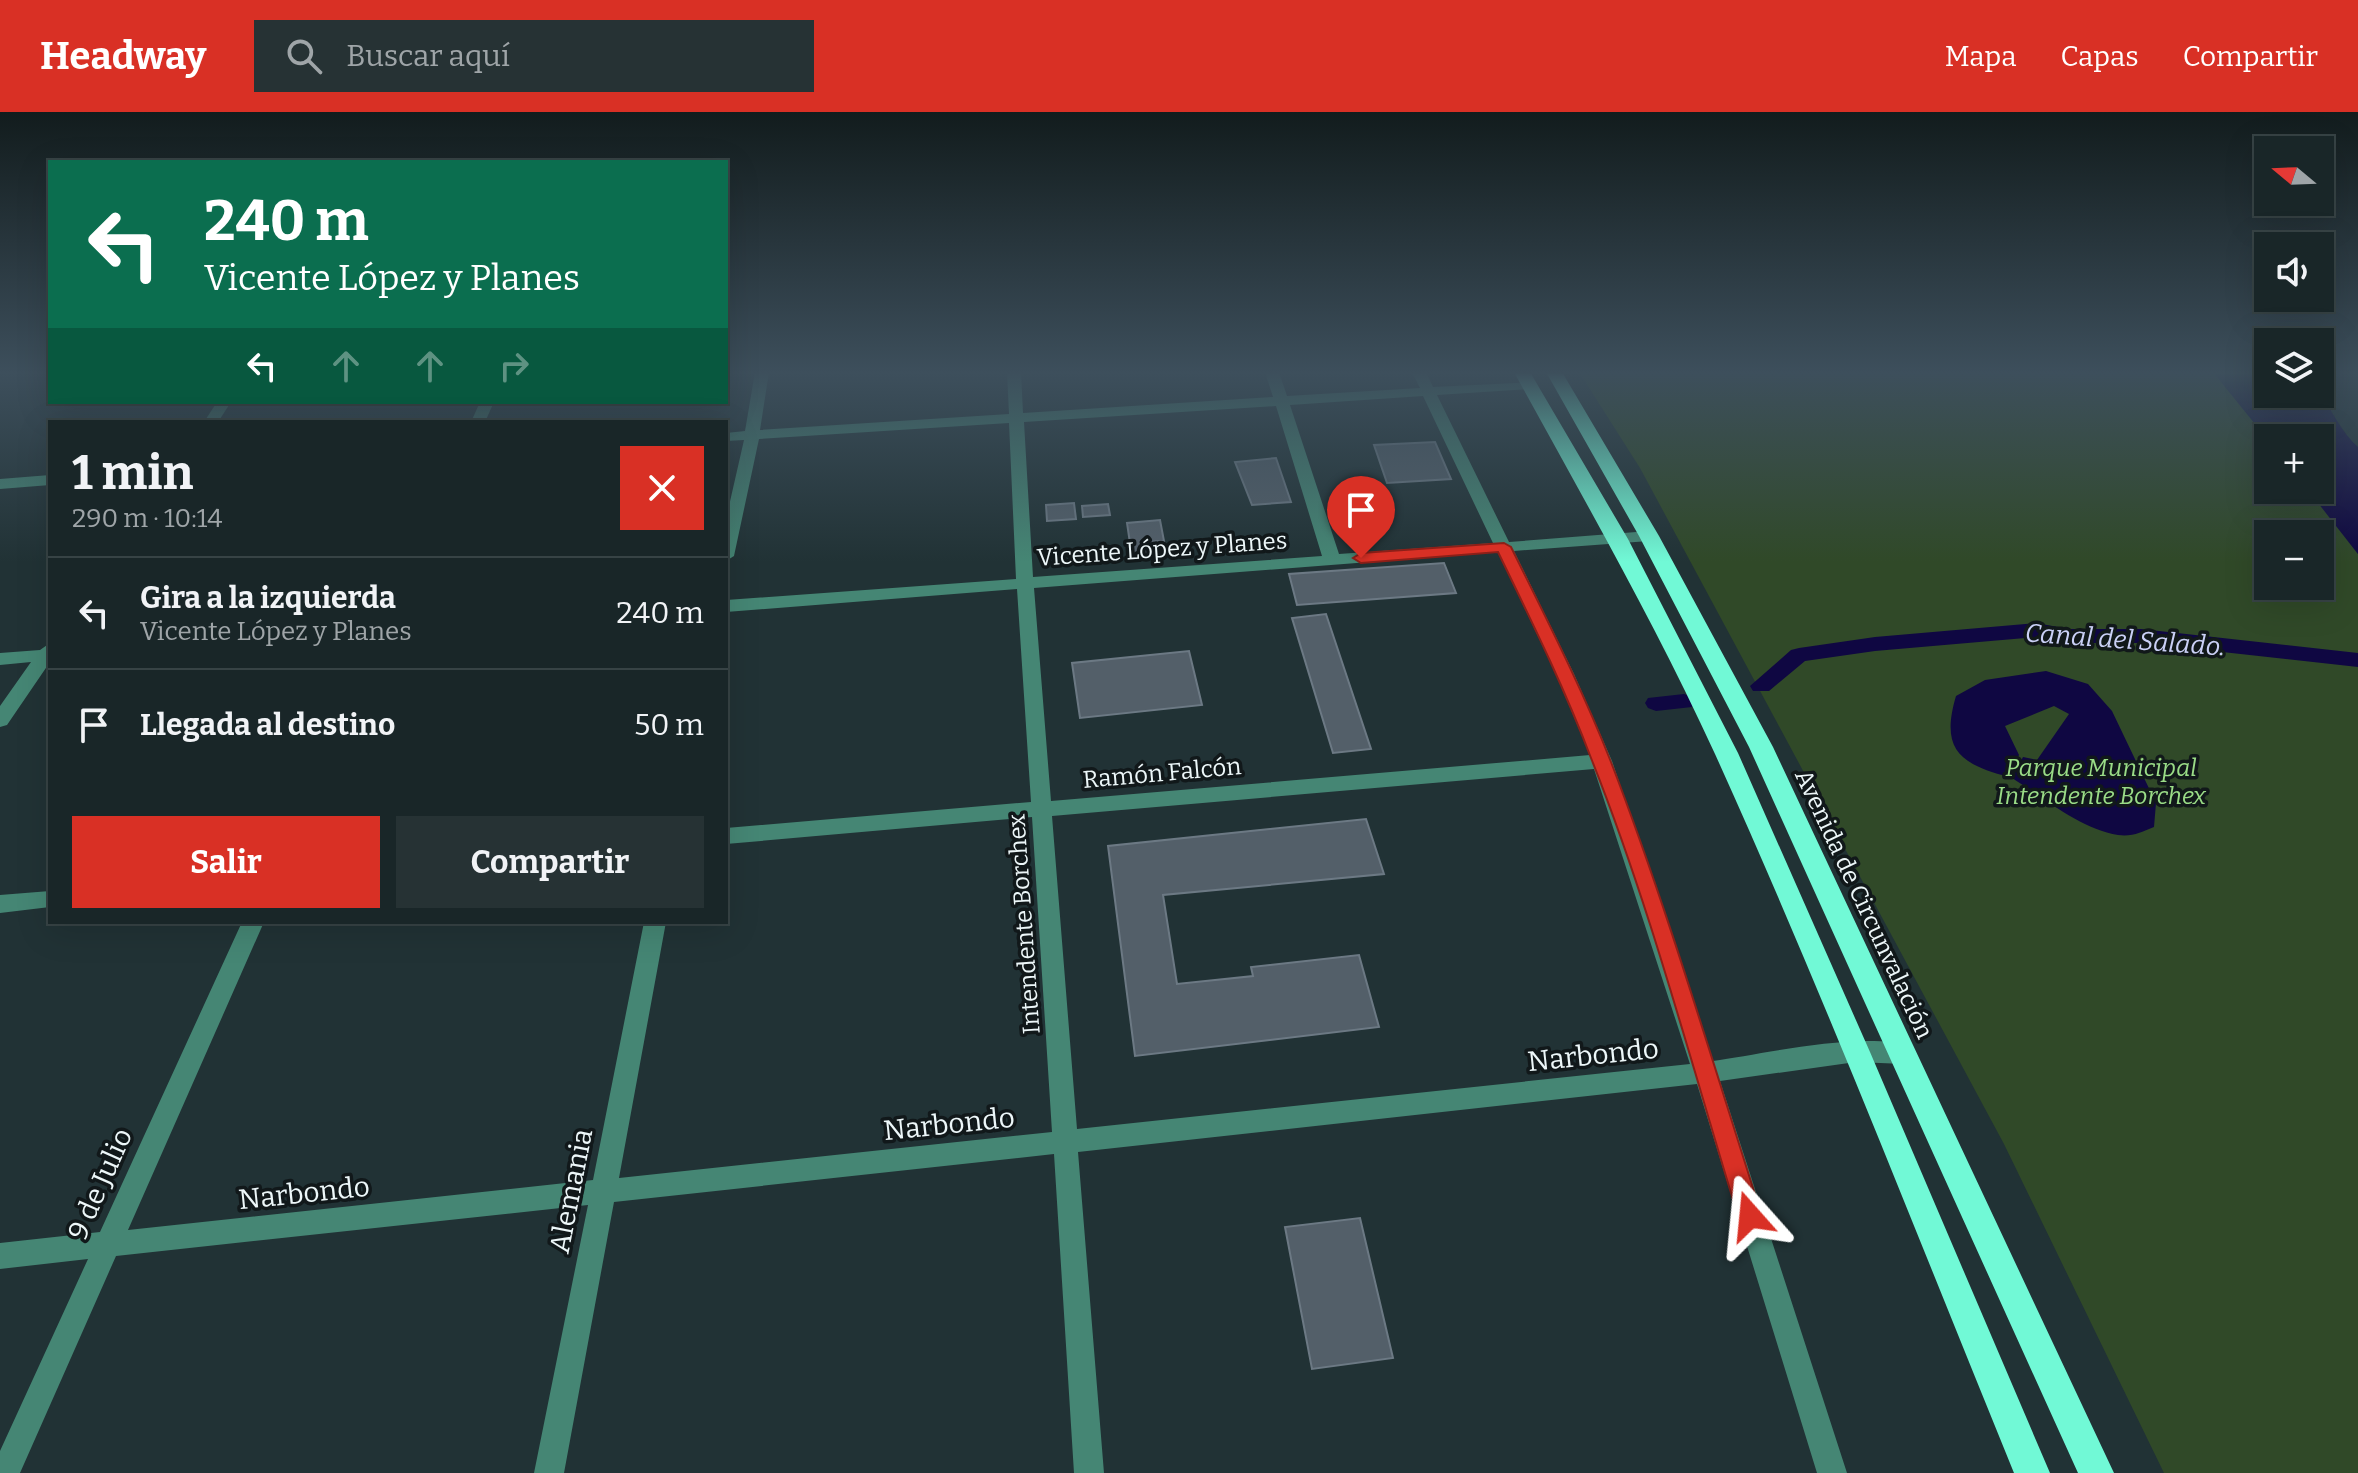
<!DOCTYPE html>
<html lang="es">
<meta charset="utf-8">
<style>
:root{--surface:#192628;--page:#263234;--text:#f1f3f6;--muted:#9fa5a8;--line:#374345;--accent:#d93025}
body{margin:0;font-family:Bitter,serif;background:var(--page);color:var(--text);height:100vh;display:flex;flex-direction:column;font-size:30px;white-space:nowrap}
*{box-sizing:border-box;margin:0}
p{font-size:26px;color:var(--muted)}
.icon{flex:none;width:44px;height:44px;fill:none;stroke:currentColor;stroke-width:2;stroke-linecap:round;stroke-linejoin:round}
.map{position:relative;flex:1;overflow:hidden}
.side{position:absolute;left:48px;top:308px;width:680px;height:504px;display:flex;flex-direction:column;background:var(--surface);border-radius:0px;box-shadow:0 8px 32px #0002,0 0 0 2px var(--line)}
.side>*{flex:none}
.top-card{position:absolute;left:48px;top:48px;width:680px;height:244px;border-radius:0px;box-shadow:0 8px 32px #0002,0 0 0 2px var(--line);background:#0b6e4f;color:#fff;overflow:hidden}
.needle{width:52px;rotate:289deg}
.tools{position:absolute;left:2254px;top:24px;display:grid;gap:16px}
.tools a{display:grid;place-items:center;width:80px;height:80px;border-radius:0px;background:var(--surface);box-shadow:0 8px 32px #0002,0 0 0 2px var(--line);font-size:40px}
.pin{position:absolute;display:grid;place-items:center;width:68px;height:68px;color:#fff;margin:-82px -34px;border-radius:50% 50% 50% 0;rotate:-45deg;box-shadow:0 0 8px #0007}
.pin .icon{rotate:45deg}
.me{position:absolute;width:88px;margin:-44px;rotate:342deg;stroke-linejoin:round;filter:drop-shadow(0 0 6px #0008)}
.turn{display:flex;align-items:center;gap:28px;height:168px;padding:0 24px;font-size:36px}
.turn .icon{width:104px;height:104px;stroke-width:2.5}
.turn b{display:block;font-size:56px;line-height:68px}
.lanes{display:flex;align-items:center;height:76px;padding:0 24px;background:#0003;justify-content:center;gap:40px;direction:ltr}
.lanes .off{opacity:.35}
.round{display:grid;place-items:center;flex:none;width:84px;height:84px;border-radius:0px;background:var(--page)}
.summary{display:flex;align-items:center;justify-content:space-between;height:136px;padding:0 24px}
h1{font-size:48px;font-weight:700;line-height:60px}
.primary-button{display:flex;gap:16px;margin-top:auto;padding:16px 24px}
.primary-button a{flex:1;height:92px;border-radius:0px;background:var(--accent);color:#fff;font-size:32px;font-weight:700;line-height:92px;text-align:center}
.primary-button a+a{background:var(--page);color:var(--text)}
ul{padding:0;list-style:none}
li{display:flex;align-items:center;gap:24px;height:112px;padding:0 24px;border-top:2px solid var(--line)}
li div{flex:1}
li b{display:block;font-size:30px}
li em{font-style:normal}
header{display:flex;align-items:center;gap:48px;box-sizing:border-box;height:112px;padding:0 40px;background:var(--accent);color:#fff}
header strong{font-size:38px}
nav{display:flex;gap:44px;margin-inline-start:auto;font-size:28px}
.search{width:560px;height:72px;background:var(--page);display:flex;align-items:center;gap:20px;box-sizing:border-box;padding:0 28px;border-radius:0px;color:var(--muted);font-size:30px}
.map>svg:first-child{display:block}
.green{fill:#304928;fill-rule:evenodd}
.water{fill:#0f0742}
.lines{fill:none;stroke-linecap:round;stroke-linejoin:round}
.canal{fill:#0f0742;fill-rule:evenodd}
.building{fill:#535f69;stroke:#6c7984;stroke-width:2}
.minor{fill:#458674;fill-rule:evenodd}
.highway{fill:#71f9d6;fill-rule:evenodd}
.route{fill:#d93025;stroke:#8d1f18;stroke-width:2}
.labels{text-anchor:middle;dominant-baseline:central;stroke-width:7;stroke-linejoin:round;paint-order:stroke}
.street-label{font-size:24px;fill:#edf7f9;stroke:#11181a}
.park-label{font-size:24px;font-style:italic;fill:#9adc87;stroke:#11181a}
.water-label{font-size:26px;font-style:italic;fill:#cad0f6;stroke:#11181a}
.near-street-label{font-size:28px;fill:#edf7f9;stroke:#11181a}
</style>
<header>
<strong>Headway</strong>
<div class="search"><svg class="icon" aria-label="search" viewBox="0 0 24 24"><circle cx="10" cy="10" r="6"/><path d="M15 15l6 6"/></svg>Buscar aquí</div>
<nav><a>Mapa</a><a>Capas</a><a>Compartir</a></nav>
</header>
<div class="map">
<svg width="2358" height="1361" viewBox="0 0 2358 1361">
<rect width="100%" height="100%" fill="#213235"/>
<!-- green -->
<path class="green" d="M 1579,260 L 2213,260 L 2268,328 L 2268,378 L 2308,378 L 2358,442 L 2358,1361 L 2164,1361 L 2004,1032 L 1640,356 ZM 2268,422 L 2320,422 L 2320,474 L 2268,474 Z"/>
<!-- water -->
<g class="water">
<path d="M 2213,260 L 2268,260 L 2268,282 L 2320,281 C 2332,299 2342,321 2358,335 L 2358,442 L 2308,378 L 2320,378 L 2320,326 L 2268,328 Z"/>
<path d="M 2046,559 L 2088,572 L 2112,599 L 2156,691 L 2154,715 C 2142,720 2132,725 2118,723 C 2081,717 2044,686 2012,666 L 2023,645 L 2037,648 L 2069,602 L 2054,594 L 2005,614 L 2019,643 L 2009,665 C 1960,652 1940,638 1956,584 L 1985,568 Z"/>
</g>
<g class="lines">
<!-- canal -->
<g class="canal">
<polygon points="2036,511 2069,517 2141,517 2358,541 2358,555 2141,531 2069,531 2036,525 1875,539 1805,549 1769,579 1753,579 1750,574 1791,538 1799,536 1875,525"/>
<polygon points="1684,582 1692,585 1695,590 1692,595 1656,599 1648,596 1645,591 1648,586"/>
</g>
</g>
<!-- building -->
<g class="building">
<polygon points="1435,330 1451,367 1387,371 1374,333"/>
<polygon points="1276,346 1291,390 1252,393 1235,350"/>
<polygon points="1074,391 1076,407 1047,409 1046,393"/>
<polygon points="1108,392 1110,403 1083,405 1082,394"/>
<polygon points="1160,408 1164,429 1148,430 1151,444 1132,445 1127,411"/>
<polygon points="1444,451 1456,481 1297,493 1289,462"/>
<polygon points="1326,502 1371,637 1333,641 1292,506"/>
<polygon points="1189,539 1202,593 1080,606 1072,551"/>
<polygon points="1366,707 1384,762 1163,783 1177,872 1253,864 1251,855 1359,843 1379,915 1135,944 1108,734"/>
<polygon points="1360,1106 1393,1246 1312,1257 1285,1115"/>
</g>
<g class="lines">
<!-- minor -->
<g class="minor">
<path d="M 755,260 L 769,260 L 760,318 L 1009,302 L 1007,260 L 1021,260 L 1023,301 L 1273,285 L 1265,260 L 1279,260 L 1287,284 L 1420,276 L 1412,260 L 1426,260 L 1433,275 L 1534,270 L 1534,276 L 1529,277 L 1437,283 L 1509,430 L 1649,419 L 1657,424 L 1649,429 L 1514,439 L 1574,562 L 1612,649 L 1713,949 C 1764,942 1866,918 1912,935 L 1916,942 L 1912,949 L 1904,952 L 1856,950 L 1720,969 L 1847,1361 L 1817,1361 L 1697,972 L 1078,1040 L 1104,1361 L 1074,1361 L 1054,1042 L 614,1090 L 564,1361 L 534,1361 L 588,1093 L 116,1144 L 20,1361 L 0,1361 L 0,1339 L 88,1147 L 0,1157 L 0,1131 L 100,1120 L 242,810 L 264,810 L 128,1118 L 593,1068 L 644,810 L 666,810 L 619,1066 L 1052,1020 L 1032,705 L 726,732 L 726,716 L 1031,690 L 1017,477 L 726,500 L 726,488 L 1016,467 L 1009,311 L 759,327 L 734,444 L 726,449 L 726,407 L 744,328 L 726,329 L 726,321 L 745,319 ZM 1423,284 L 1493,431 L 1339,442 L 1290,293 ZM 1276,294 L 1322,444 L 1033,465 L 1024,310 ZM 1498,440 L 1556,562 L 1590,643 L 1051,689 L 1034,476 ZM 1594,657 L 1690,952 L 1077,1017 L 1052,704 Z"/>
<polygon points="217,290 231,290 218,310 204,310"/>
<polygon points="480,290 494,290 485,310 471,310"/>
<polygon points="50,363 50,373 0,377 0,367"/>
<polygon points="50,531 50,550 7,613 0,615 0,594 31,550 0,553 0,541 40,538"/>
<polygon points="50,779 50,795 0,801 0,783"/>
</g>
<!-- highway -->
<g class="highway">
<path d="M 1514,260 L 1530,260 L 1628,427 L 1738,641 L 1870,940 L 2050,1361 L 2014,1361 C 1916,1121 1822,878 1715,642 C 1655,511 1583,386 1514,260 Z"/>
<polygon points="1546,260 1562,260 1659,424 1773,635 2114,1361 2078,1361 1749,635 1639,424"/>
</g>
</g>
<!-- sky -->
<linearGradient id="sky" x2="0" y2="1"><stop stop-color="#121c1d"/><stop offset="0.58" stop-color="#3d4f5c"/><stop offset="1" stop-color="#3d4f5c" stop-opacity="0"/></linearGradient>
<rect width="2358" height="450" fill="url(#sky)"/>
<!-- route -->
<path class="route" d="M 1504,431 L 1511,435 C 1546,506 1582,576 1611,650 C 1668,798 1713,952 1762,1104 L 1758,1112 L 1750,1115 L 1742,1112 L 1738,1104 C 1691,951 1650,794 1591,646 C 1564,575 1531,508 1498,440 L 1361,451 L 1353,446 L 1361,441 Z"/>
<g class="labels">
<!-- street labels -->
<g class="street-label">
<text transform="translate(1162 437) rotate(-4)">Vicente López y Planes</text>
<text transform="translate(1162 661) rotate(-5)">Ramón Falcón</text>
<text transform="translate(1864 792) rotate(65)">Avenida de Circunvalación</text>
<text transform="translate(1024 812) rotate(-94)">Intendente Borchex</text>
</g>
<!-- park labels -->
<g class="park-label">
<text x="2101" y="656">Parque Municipal<tspan x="2101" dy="28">Intendente Borchex</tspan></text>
</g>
<!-- water labels -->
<g class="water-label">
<text transform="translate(2125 528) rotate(4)">Canal del Salado.</text>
</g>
<!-- near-street labels -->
<g class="near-street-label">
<text transform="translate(1593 943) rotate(-6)">Narbondo</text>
<text transform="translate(949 1012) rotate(-6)">Narbondo</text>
<text transform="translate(100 1072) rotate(-66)">9 de Julio</text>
<text transform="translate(571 1079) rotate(-79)">Alemania</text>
<text transform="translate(304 1081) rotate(-6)">Narbondo</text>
</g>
</g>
</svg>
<div class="tools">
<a><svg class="needle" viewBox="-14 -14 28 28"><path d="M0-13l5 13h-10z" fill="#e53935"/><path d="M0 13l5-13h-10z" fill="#9fa5a8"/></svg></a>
<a><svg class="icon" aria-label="sound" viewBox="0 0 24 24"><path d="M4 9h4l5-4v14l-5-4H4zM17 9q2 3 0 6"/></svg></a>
<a><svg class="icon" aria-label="layers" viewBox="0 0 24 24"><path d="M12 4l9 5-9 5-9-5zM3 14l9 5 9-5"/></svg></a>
<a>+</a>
<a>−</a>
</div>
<div class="pin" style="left:1361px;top:446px;background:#d93025"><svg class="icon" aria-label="arrive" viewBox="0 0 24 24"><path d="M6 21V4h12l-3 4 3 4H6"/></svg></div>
<svg class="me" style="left:1750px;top:1104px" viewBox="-20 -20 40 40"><path d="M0-17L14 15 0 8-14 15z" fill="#d93025" stroke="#fff" stroke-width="4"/></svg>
<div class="top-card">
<div class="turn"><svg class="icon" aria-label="left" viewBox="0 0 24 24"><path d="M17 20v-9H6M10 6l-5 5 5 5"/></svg><div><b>240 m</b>Vicente López y Planes</div></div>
<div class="lanes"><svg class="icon" aria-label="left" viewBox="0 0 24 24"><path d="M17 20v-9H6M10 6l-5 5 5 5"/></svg><svg class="icon off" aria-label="ahead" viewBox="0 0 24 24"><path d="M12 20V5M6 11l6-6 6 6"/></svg><svg class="icon off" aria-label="ahead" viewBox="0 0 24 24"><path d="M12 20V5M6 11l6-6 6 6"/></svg><svg class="icon off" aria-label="right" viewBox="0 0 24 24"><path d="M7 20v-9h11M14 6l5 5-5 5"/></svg></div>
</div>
<section class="side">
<div class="summary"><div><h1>1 min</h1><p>290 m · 10:14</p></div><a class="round" style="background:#d93025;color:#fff"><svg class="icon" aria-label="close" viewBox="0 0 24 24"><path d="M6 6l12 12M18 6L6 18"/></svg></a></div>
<ul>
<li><svg class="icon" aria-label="left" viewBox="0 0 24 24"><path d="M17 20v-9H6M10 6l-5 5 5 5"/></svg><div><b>Gira a la izquierda</b><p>Vicente López y Planes</p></div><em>240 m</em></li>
<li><svg class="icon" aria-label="arrive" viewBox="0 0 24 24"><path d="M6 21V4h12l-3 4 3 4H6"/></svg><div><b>Llegada al destino</b></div><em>50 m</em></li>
</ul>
<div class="primary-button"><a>Salir</a><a>Compartir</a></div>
</section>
</div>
